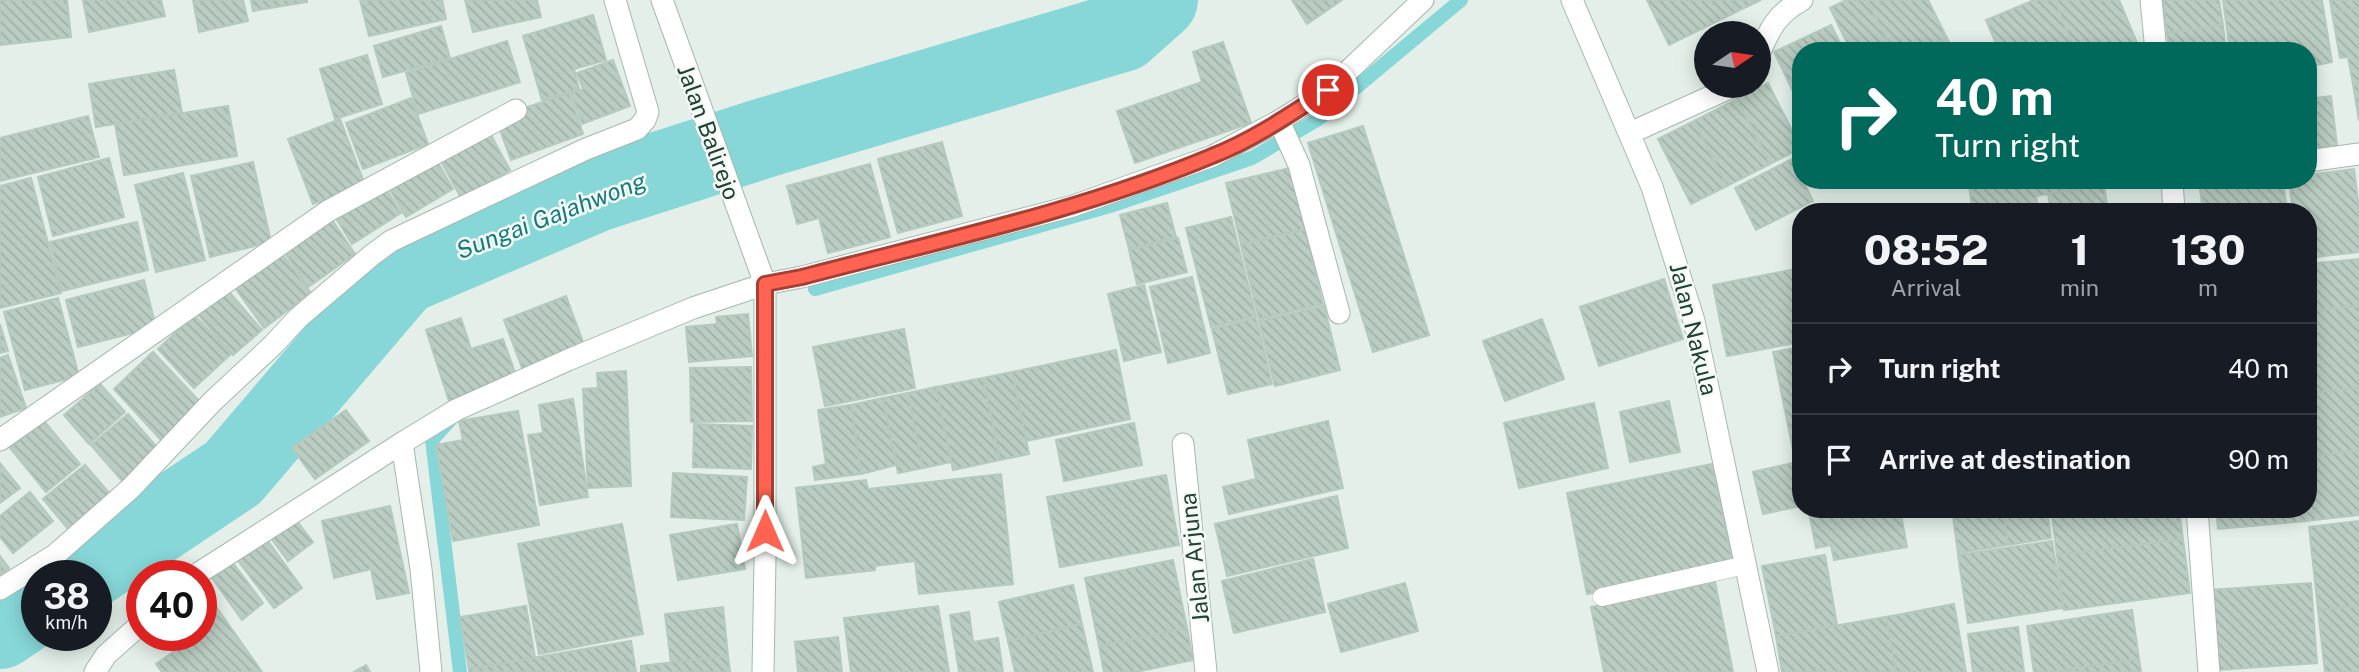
<!DOCTYPE html>
<style>
:root{--surface:#171b24;--page:#242831;--text:#f1f3f6;--muted:#9ea1a6;--line:#363941}
body{margin:0;font-family:"Public Sans",sans-serif;background:var(--page);color:var(--text);height:100vh;display:flex;flex-direction:column;font-size:26px;white-space:nowrap}
*{box-sizing:border-box;margin:0}
p{font-size:23px;color:var(--muted)}
.icon{flex:none;width:38px;height:38px;fill:none;stroke:currentColor;stroke-width:2;stroke-linecap:round;stroke-linejoin:round}
.map{position:relative;flex:1;overflow:hidden}
.sheet{position:absolute;left:1792px;top:203px;width:525px;height:315px;display:flex;flex-direction:column;background:var(--surface);border-radius:28px;box-shadow:0 4px 18px #0003}
.sheet>*{flex:none}
.guide{position:absolute;left:1792px;top:42px;width:525px;height:147px;border-radius:28px;box-shadow:0 4px 18px #0003;background:#00695c;color:#fff;overflow:hidden}
.needle{width:46px;rotate:77deg}
.fabs{position:absolute;left:1694px;top:21px;display:grid;gap:14px}
.fabs a{display:grid;place-items:center;width:77px;height:77px;border-radius:50%;background:var(--surface);box-shadow:0 4px 18px #0003;font-size:35px}
.speed{position:absolute;left:21px;top:560px;display:flex;gap:14px;font-size:35px;font-weight:700;text-align:center}
.speed>*{display:grid;place-content:center;width:91px;height:91px;border-radius:50%;background:var(--surface);box-shadow:0 4px 18px #0003;line-height:1}
.speed small{font-size:18px;font-weight:400}
.speed .limit{border:10px solid #d22;background:#fff;color:#111}
.pin{position:absolute;display:grid;place-items:center;width:60px;height:60px;color:#fff;margin:-30px;border:4px solid #fff;border-radius:50%;box-shadow:0 2px 7px #0007}
.me{position:absolute;width:77px;margin:-38px;rotate:0deg;stroke-linejoin:round;filter:drop-shadow(0 0 5px #0008)}
.turn{display:flex;align-items:center;gap:24px;height:147px;padding:0 28px;font-size:32px}
.turn .icon{width:91px;height:91px;stroke-width:2.5}
.turn b{display:block;font-size:49px;line-height:60px}
.eta{display:flex;justify-content:space-evenly;align-items:center;height:119px;text-align:center}
.eta b{font-size:42px;font-weight:800;line-height:49px}
ul{padding:0;list-style:none}
li{display:flex;align-items:center;gap:21px;height:91px;padding:0 28px;border-top:2px solid var(--line)}
li div{flex:1}
li b{display:block;font-size:26px}
li em{font-style:normal}
.map>svg:first-child{display:block}
.lines{fill:none;stroke-linecap:round;stroke-linejoin:round}
.stream{stroke:#87d7d8;stroke-width:14}
.river{stroke:#87d7d8;stroke-width:80}
.building{fill:url(#building-back-hatch);stroke:#b5c9be;stroke-width:2}
.service-casing{stroke:#a5b8ae;stroke-width:19}
.minor-casing{stroke:#a5b8ae;stroke-width:23}
.tertiary-casing{stroke:#a5b8ae;stroke-width:23}
.service{stroke:#fff;stroke-width:18}
.minor{stroke:#fff;stroke-width:21}
.tertiary{stroke:#fff;stroke-width:21}
.route-casing{stroke:#a64035;stroke-width:18}
.route{stroke:#ff6351;stroke-width:12}
.labels{text-anchor:middle;dominant-baseline:central;stroke-width:5;stroke-linejoin:round;paint-order:stroke}
.street-label{font-size:23px;fill:#214234;stroke:#f5faf7}
.water-label{font-size:24px;font-style:italic;fill:#147c7f;stroke:#f5faf7}
</style>
<div class="map">
<svg width="2359" height="672" viewBox="0 0 2359 672">
<defs>
<pattern id="building-back-hatch" width="6" height="6" patternUnits="userSpaceOnUse" patternTransform="scale(1.75)"><rect width="6" height="6" fill="#bbcdc3"/><path d="M-1 5l2 2M0 0l6 6M5-1l2 2" fill="none" stroke="#a0b1a8"/></pattern>
</defs>
<rect width="100%" height="100%" fill="#e3efe8"/>
<g class="lines">
<!-- stream -->
<g class="stream">
<polyline points="815,289 1110,206 1252,158 1317,120 1461,0"/>
<polyline points="450,420 432,440 460,672"/>
</g>
<!-- river -->
<g class="river">
<polyline points="79,576 233,473 402,275 596,192 764,138 1122,32 1158,0"/>
<polyline points="0,629 37,604"/>
</g>
</g>
<!-- building -->
<g class="building">
<polygon points="0,0 67,0 71,37 0,45"/>
<polygon points="83,0 161,0 165,16 89,32"/>
<polygon points="193,0 243,0 248,21 199,32"/>
<polygon points="251,0 307,0 307,2 253,11"/>
<polygon points="360,0 442,0 446,19 369,36"/>
<polygon points="465,0 537,0 541,17 473,32"/>
<polygon points="1292,0 1342,0 1307,24"/>
<polygon points="1647,0 1731,0 1736,12 1669,45"/>
<polygon points="1731,0 1761,0 1736,12"/>
<polygon points="1846,0 1867,0 1893,51 1851,51 1830,8"/>
<polygon points="1867,0 1928,0 1947,38 1922,51 1893,51"/>
<polygon points="2034,0 2055,0 2075,51 1999,51 1986,20"/>
<polygon points="2055,0 2119,0 2140,50 2075,51"/>
<polygon points="2163,0 2219,0 2223,25 2167,33"/>
<polygon points="2223,0 2322,0 2332,62 2312,66 2315,90 2308,91 2308,51 2230,51"/>
<polygon points="2330,0 2359,0 2359,8 2332,13"/>
<polygon points="2359,8 2359,83 2353,84 2348,57 2340,58 2332,13"/>
<polygon points="593,15 606,60 574,69 579,89 542,100 523,36"/>
<polygon points="1831,25 1844,51 1801,51 1801,75 1788,81 1774,52"/>
<polygon points="2223,25 2226,51 2170,51 2167,33"/>
<polygon points="441,26 450,58 383,77 374,46"/>
<polygon points="1947,38 1953,51 1922,51"/>
<polygon points="507,41 520,82 418,114 406,73"/>
<polygon points="1223,42 1251,123 1135,163 1117,111 1202,82 1193,52"/>
<polygon points="367,55 382,104 335,119 320,69"/>
<polygon points="613,60 630,106 582,124 571,93 583,89 577,73"/>
<polygon points="174,70 182,113 96,127 89,84"/>
<polygon points="1801,75 1801,101 1798,102 1788,81"/>
<polygon points="1768,83 1801,148 1770,164 1737,99"/>
<polygon points="2359,83 2359,121 2353,84"/>
<polygon points="569,93 583,134 511,160 499,127 522,120 519,110"/>
<polygon points="2331,96 2337,145 2308,149 2308,99"/>
<polygon points="411,98 428,144 363,169 346,123"/>
<polygon points="1737,99 1770,164 1727,186 1694,121"/>
<polygon points="228,106 237,156 124,175 115,124"/>
<polygon points="88,116 99,157 0,181 0,138"/>
<polygon points="340,119 365,185 313,204 288,139"/>
<polygon points="1694,121 1727,186 1691,204 1658,139"/>
<polygon points="1363,126 1429,335 1373,352 1308,143"/>
<polygon points="487,128 510,170 461,198 438,156"/>
<polygon points="942,142 962,216 898,233 878,159"/>
<polygon points="434,156 453,189 406,217 387,185"/>
<polygon points="109,158 124,217 53,236 38,177"/>
<polygon points="1792,159 1801,180 1803,180 1813,201 1756,230 1735,188"/>
<polygon points="253,162 271,242 210,257 191,176"/>
<polygon points="870,164 890,237 828,253 819,218 797,224 787,186"/>
<polygon points="1290,168 1305,229 1241,244 1226,183"/>
<polygon points="2354,169 2359,208 2359,252 2308,258 2308,212 2293,212 2289,180 2308,180 2308,175"/>
<polygon points="183,173 205,260 156,272 135,185"/>
<polygon points="31,178 61,293 0,308 0,186"/>
<polygon points="1968,180 2128,180 2128,181 2036,196 2039,212 1973,212"/>
<polygon points="2263,180 2283,180 2287,212 2203,212 2200,189"/>
<polygon points="383,184 401,213 352,244 334,215"/>
<polygon points="2104,185 2108,212 2051,212 2048,194"/>
<polygon points="1167,203 1176,237 1129,249 1120,215"/>
<polygon points="328,214 355,254 308,287 281,247"/>
<polygon points="1231,217 1256,316 1211,327 1186,228"/>
<polygon points="137,222 148,270 62,291 50,242"/>
<polygon points="1305,230 1323,304 1259,319 1241,245"/>
<polygon points="1178,238 1187,272 1137,284 1129,250"/>
<polygon points="280,251 311,293 264,328 233,285"/>
<polygon points="2359,259 2359,306 2308,311 2308,264"/>
<polygon points="1801,268 1801,342 1727,356 1713,285"/>
<polygon points="1192,277 1210,353 1168,363 1150,287"/>
<polygon points="1664,279 1683,339 1599,366 1580,307"/>
<polygon points="144,280 156,327 78,347 66,300"/>
<polygon points="1144,285 1161,352 1124,361 1108,294"/>
<polygon points="224,286 262,330 233,355 195,311"/>
<polygon points="566,296 586,350 524,373 504,320"/>
<polygon points="58,298 79,376 25,390 4,312"/>
<polygon points="1324,306 1340,370 1275,386 1259,321"/>
<polygon points="2359,306 2359,388 2308,393 2308,311"/>
<polygon points="748,314 752,356 689,362 686,327 717,324 716,317"/>
<polygon points="194,315 231,354 194,388 158,349"/>
<polygon points="461,318 471,349 503,339 517,378 449,401 426,330"/>
<polygon points="1256,318 1272,384 1228,394 1212,329"/>
<polygon points="1542,319 1564,379 1505,401 1483,341"/>
<polygon points="0,324 8,351 0,353"/>
<polygon points="904,329 915,388 825,406 813,347"/>
<polygon points="1801,347 1801,458 1795,460 1773,352"/>
<polygon points="1116,350 1130,419 1026,441 1012,372"/>
<polygon points="153,352 202,404 162,441 114,389"/>
<polygon points="8,355 26,408 0,417 0,358"/>
<polygon points="751,367 752,421 691,422 690,368"/>
<polygon points="626,371 631,486 588,488 583,389 598,388 597,373"/>
<polygon points="1012,372 1029,454 1000,460 983,378"/>
<polygon points="983,378 1000,460 953,470 936,387"/>
<polygon points="100,384 125,412 89,444 64,415"/>
<polygon points="936,387 951,462 923,468 908,393"/>
<polygon points="2359,388 2359,451 2308,456 2308,393"/>
<polygon points="908,393 923,468 898,473 883,398"/>
<polygon points="883,398 896,465 861,474 851,405"/>
<polygon points="573,399 588,497 540,505 528,435 543,433 539,405"/>
<polygon points="1669,401 1680,452 1630,462 1620,412"/>
<polygon points="1594,403 1608,468 1519,488 1504,423"/>
<polygon points="851,405 861,474 815,480 813,467 826,464 818,410"/>
<polygon points="346,410 369,441 315,479 292,448"/>
<polygon points="518,411 539,525 453,541 436,445 463,440 459,421"/>
<polygon points="128,414 161,452 124,483 91,445"/>
<polygon points="43,420 80,464 46,492 10,448"/>
<polygon points="1328,421 1343,488 1229,514 1223,487 1256,479 1248,440"/>
<polygon points="1134,423 1142,465 1064,481 1056,440"/>
<polygon points="694,424 752,426 751,469 693,467"/>
<polygon points="2359,451 2359,515 2306,521 2308,456"/>
<polygon points="1801,461 1801,506 1763,514 1753,472"/>
<polygon points="0,463 20,488 0,503"/>
<polygon points="1712,464 1733,564 1587,594 1567,493"/>
<polygon points="85,465 110,494 68,529 43,499"/>
<polygon points="673,473 747,477 744,520 671,517"/>
<polygon points="1001,474 1013,584 919,594 915,561 875,566 875,570 806,578 796,488 866,480 868,489"/>
<polygon points="1166,475 1179,545 1060,567 1047,497"/>
<polygon points="30,492 53,521 13,553 0,537 0,516"/>
<polygon points="1337,496 1348,548 1227,576 1215,524"/>
<polygon points="390,506 409,593 377,599 371,569 334,578 322,521"/>
<polygon points="1824,509 1900,509 1907,547 1834,560 1831,545 1816,548 1809,512"/>
<polygon points="1952,509 2003,509 2008,545 1958,553"/>
<polygon points="2003,509 2047,509 2051,538 2008,545"/>
<polygon points="2051,509 2179,509 2183,539 2057,555"/>
<polygon points="2216,509 2305,509 2306,521 2218,529"/>
<polygon points="293,516 313,542 288,561 268,534"/>
<polygon points="2359,521 2359,606 2318,610 2309,527"/>
<polygon points="622,524 643,634 539,654 518,544"/>
<polygon points="737,524 745,569 678,580 670,535"/>
<polygon points="265,537 302,588 274,608 236,558"/>
<polygon points="2183,539 2190,593 2064,610 2057,555"/>
<polygon points="2052,541 2063,608 1968,623 1958,555"/>
<polygon points="1825,555 1837,625 1776,636 1762,566"/>
<polygon points="0,556 9,568 0,575"/>
<polygon points="1313,559 1325,612 1234,633 1222,581"/>
<polygon points="1173,560 1187,628 1099,646 1085,578"/>
<polygon points="233,563 263,603 242,620 212,578"/>
<polygon points="1715,582 1733,672 1604,672 1591,607"/>
<polygon points="1405,583 1418,631 1341,652 1328,604"/>
<polygon points="2311,583 2317,663 2218,670 2211,590"/>
<polygon points="1073,585 1082,624 1008,641 999,602"/>
<polygon points="203,588 262,672 162,672 156,664 197,635 201,635 203,631 201,628 201,589"/>
<polygon points="1954,604 1966,672 1896,672 1886,617"/>
<polygon points="526,606 535,658 469,669 460,617"/>
<polygon points="938,606 949,672 851,672 844,618"/>
<polygon points="2359,606 2359,672 2325,672 2318,610"/>
<polygon points="723,607 728,656 671,663 665,614"/>
<polygon points="2132,610 2139,659 2050,672 2034,672 2027,626"/>
<polygon points="969,612 973,642 998,638 1003,672 959,672 950,615"/>
<polygon points="1886,617 1896,672 1782,672 1776,636"/>
<polygon points="1082,624 1093,672 1015,672 1008,641"/>
<polygon points="2018,627 2024,672 1973,672 1968,634"/>
<polygon points="1187,628 1193,660 1136,672 1104,672 1099,646"/>
<polygon points="838,637 842,672 798,672 795,642"/>
<polygon points="631,641 636,672 469,672 469,669"/>
<polygon points="728,656 730,672 641,672 641,666"/>
<polygon points="2139,659 2141,672 2050,672"/>
<polygon points="366,665 370,672 354,672"/>
</g>
<g class="lines">
<!-- service casing -->
<g class="service-casing">
<polyline id="service" points="1602,597 1746,565"/>
</g>
<!-- minor casing -->
<g class="minor-casing">
<g id="minor">
<polyline points="1572,0 1652,187 1694,321 1768,672"/>
<polyline points="2151,0 2156,51"/>
<path d="M 1759,54 C 1770,28 1777,14 1802,0"/>
<polyline points="1279,121 1299,165 1339,313"/>
<polyline points="1630,133 1734,86"/>
<polyline points="2308,161 2359,154"/>
<polyline points="2172,180 2174,212"/>
<polyline points="0,440 328,211 516,110"/>
<polyline points="1183,444 1206,672"/>
<polyline points="2197,509 2209,672"/>
<polyline points="194,576 402,443"/>
<polyline points="0,589 55,555 131,488 213,401 273,345 298,318 372,255 391,241 488,195 586,149 637,129 645,120 648,112 615,0"/>
<polyline points="95,672 106,655 142,623"/>
<polyline points="431,672 421,569 402,443 456,410 568,360 693,308 765,284 802,277 1073,206 1213,156 1279,121 1328,90 1423,0"/>
</g>
</g>
<!-- tertiary casing -->
<g class="tertiary-casing">
<polyline id="tertiary" points="662,0 765,284 765,558 763,672"/>
</g>
<!-- service -->
<use href="#service" class="service"/>
<!-- minor -->
<use href="#minor" class="minor"/>
<!-- tertiary -->
<use href="#tertiary" class="tertiary"/>
</g>
<g class="lines">
<!-- route casing -->
<g class="route-casing">
<path id="route" d="M 765,531 L 765,284 L 802,277 C 939,241 1081,211 1212,156 C 1253,140 1291,114 1328,90"/>
</g>
<!-- route -->
<use href="#route" class="route"/>
</g>
<g class="labels">
<!-- street labels -->
<g class="street-label">
<text transform="translate(709 132) rotate(70)">Jalan Balirejo</text>
<text transform="translate(1694 329) rotate(76)">Jalan Nakula</text>
<text transform="translate(1194 558) rotate(-96)">Jalan Arjuna</text>
</g>
<!-- water labels -->
<g class="water-label">
<text transform="translate(551 215) rotate(-21)">Sungai Gajahwong</text>
</g>
</g>
</svg>
<div class="fabs">
<a><svg class="needle" viewBox="-14 -14 28 28"><path d="M0-13l5 13h-10z" fill="#e53935"/><path d="M0 13l5-13h-10z" fill="#9ea1a6"/></svg></a>
</div>
<div class="speed"><div>38<small>km/h</small></div><div class="limit">40</div></div>
<div class="pin" style="left:1328px;top:90px;background:#d93025"><svg class="icon" aria-label="arrive" viewBox="0 0 24 24"><path d="M6 21V4h12l-3 4 3 4H6"/></svg></div>
<svg class="me" style="left:765px;top:531px" viewBox="-20 -20 40 40"><path d="M0-17L14 15 0 8-14 15z" fill="#ff6351" stroke="#fff" stroke-width="4"/></svg>
<div class="guide">
<div class="turn"><svg class="icon" aria-label="right" viewBox="0 0 24 24"><path d="M7 20v-9h11M14 6l5 5-5 5"/></svg><div><b>40 m</b>Turn right</div></div>
</div>
<section class="sheet">
<div class="eta">
<div><b>08:52</b><p>Arrival</p></div>
<div><b>1</b><p>min</p></div>
<div><b>130</b><p>m</p></div>
</div>
<ul>
<li><svg class="icon" aria-label="right" viewBox="0 0 24 24"><path d="M7 20v-9h11M14 6l5 5-5 5"/></svg><div><b>Turn right</b></div><em>40 m</em></li>
<li><svg class="icon" aria-label="arrive" viewBox="0 0 24 24"><path d="M6 21V4h12l-3 4 3 4H6"/></svg><div><b>Arrive at destination</b></div><em>90 m</em></li>
</ul>
</section>
</div>
